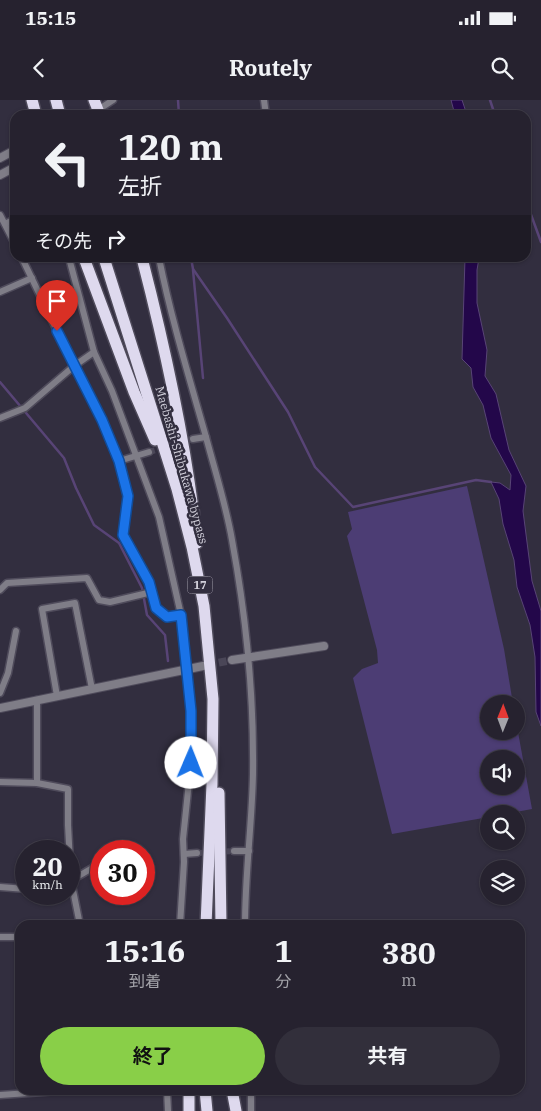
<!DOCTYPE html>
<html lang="ja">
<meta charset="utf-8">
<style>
:root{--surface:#26222f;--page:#322f3b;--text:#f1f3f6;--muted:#a4a4aa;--line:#423f4b;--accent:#89cf48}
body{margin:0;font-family:"IBM Plex Serif","Noto Sans JP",serif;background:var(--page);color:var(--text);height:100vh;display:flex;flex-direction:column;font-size:19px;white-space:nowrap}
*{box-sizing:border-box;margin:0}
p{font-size:16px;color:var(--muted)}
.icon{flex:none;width:28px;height:28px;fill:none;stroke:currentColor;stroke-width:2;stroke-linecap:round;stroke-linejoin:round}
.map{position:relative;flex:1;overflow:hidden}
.drawer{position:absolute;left:15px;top:820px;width:510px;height:175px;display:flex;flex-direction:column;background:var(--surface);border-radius:15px;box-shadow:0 1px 4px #0004,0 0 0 1px var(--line)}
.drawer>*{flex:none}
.banner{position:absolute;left:10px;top:10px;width:521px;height:152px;border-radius:15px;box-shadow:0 1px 4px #0004,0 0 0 1px var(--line);background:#26222f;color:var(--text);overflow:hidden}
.needle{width:32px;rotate:1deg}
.controls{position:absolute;left:480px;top:595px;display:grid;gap:10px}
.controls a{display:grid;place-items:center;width:45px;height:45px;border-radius:50%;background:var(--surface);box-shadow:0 1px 4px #0004,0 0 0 1px var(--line);font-size:25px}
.speed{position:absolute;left:15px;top:740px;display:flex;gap:10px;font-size:25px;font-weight:700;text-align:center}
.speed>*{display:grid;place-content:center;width:65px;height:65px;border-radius:50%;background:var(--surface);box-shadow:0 1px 4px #0004,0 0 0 1px var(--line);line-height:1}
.speed small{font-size:12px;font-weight:400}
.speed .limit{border:8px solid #d22;background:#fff;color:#111}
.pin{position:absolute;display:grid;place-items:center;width:42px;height:42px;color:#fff;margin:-51px -21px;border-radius:50% 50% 50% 0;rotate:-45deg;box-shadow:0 0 5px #0007}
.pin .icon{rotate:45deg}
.me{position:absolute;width:55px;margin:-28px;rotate:1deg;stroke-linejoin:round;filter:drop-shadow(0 0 4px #0008)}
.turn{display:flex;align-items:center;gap:18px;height:105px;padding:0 25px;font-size:22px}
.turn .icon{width:65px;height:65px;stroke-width:2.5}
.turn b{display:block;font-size:35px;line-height:42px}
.then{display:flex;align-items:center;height:48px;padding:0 25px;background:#0003;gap:10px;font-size:19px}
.eta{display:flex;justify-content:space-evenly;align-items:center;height:85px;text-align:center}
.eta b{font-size:30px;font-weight:700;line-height:35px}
.primary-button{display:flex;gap:10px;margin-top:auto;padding:10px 25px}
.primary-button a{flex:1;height:58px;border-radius:30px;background:var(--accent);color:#111;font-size:20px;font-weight:700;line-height:58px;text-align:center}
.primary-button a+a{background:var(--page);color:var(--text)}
.status{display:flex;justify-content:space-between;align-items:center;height:35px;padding:0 25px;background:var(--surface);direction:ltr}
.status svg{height:14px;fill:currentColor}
header{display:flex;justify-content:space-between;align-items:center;height:65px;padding:0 25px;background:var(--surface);font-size:22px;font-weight:700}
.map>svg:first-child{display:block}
.green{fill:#4c3d74;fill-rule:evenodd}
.water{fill:#23074a;stroke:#584476}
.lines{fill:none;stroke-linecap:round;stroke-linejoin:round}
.stream{stroke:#584476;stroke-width:2.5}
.minor-tunnel{stroke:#4a4657;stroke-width:6;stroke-dasharray:6 3;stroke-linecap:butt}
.tertiary-tunnel{stroke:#4a4657;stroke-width:8;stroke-dasharray:8 4;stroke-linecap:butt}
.minor-casing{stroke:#4f4b5b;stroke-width:9}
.tertiary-casing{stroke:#4f4b5b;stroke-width:10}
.trunk-casing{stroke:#4f4b5b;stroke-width:14}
.minor{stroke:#7f7d87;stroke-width:6}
.tertiary{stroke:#7f7d87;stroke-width:8}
.trunk{stroke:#ded9ee;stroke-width:11}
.route-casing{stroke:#114b97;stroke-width:12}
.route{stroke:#1a73e8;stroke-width:9}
.labels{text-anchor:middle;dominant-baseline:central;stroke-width:5;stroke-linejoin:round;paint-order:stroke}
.shield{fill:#322e3f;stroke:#a3a0ad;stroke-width:1}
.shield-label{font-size:11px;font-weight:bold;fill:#d3d1dc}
.street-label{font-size:12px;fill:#d3d1dc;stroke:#322e3f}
</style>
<div class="status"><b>15:15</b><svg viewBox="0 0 49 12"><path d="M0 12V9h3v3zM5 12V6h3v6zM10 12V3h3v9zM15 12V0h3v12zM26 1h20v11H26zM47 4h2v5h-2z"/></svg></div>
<header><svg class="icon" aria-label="back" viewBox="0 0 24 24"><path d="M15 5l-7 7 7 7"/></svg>Routely<svg class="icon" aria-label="search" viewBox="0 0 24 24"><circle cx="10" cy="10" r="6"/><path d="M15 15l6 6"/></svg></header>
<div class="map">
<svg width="541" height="1011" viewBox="0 0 541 1011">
<rect width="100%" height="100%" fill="#322e3f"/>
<!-- green -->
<path class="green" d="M 467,386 L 504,549 L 513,604 L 489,604 L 489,631 L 516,631 L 516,621 L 532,709 L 505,714 L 489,714 L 489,717 L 392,734 L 353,578 L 362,569 L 378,563 L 377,550 L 347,436 L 352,429 L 348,412 ZM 489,659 L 516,659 L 516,686 L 489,686 Z"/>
<!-- water -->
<g class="water">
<polygon points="451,0 462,0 467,15 455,15"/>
<polygon points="465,158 479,158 477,170 477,203 487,250 485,276 496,294 509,350 526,386 523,411 532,481 541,511 541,626 536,612 535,557 530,525 517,487 514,460 503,424 499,399 491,382 500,383 510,390 511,375 491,338 483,305 473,287 471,268 462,259"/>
</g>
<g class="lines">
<!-- stream -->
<g class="stream">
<polyline points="178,0 179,15"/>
<polyline points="490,0 495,15"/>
<polyline points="526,101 541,142"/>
<polyline points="191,158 193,169 227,218 288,312 315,367 353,407 476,380 491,382"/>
<polyline points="193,170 203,278"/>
<polyline points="0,282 64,358 76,388 94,425 119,443 142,488 147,515 165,535 168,561"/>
</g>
<!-- minor-tunnel -->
<g class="minor-tunnel">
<polyline points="149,352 193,339"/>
<polyline points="197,753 234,751"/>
</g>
<!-- tertiary-tunnel -->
<polyline class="tertiary-tunnel" points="207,565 232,560"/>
<!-- minor casing -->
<g class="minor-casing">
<g id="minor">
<polyline points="264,0 266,15"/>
<polyline points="98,10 113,0"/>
<polyline points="0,115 15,144"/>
<polyline points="5,124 15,119"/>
<polyline points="22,158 74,266 102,320 119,361 128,396 123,435 149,482 156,508 167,517 181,515"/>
<polyline points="69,158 94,252 112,291 159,417 181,515 191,611 192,653 183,739 184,762 180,825"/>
<path d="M 159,158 C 171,218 189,277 206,337 C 215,371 226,405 232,440 C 246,516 254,596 253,674 C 252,724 245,774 245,825"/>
<polyline points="289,158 318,158"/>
<polyline points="0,192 32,178"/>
<polyline points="0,318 25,308 74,266 94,252"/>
<polyline points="193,339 206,337"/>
<polyline points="119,361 149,352"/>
<polyline points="0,490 7,483 87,478 99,500 110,502 152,492"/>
<polyline points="0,593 8,573 16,531"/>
<polyline points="57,596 42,509 75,503 92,589"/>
<polyline points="0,682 37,683 37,600"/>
<polyline points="37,683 68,689 68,725 71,780 80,825"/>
<polyline points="234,751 249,751"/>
<polyline points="184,754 197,753"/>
<polyline points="70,781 94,767 101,760"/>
<polyline points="0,787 26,789"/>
<polyline points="0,837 20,837"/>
<polyline points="167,990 168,1011"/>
<polyline points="251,990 251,1011"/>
<polyline points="0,995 72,990"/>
</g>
</g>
<!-- tertiary casing -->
<g class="tertiary-casing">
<g id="tertiary">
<polyline points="87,15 98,10"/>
<polyline points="0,58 15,50"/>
<polyline points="0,75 15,67"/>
<polyline points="232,560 324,546"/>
<polyline points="0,608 203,566"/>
</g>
</g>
<!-- trunk casing -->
<g class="trunk-casing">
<g id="trunk">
<polyline points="32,0 36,15"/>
<polyline points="56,0 60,15"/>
<polyline points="94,0 100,15"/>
<polyline points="84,158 134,292 155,340"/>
<polyline points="104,158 177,389 192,447 204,506 213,599 212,684 206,825"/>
<path d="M 142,158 C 166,251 187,346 197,443"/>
<polyline points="219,693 221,825"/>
<polyline points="189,990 189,1011"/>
<polyline points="205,990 207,1011"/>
<polyline points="232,990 236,1011"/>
</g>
</g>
<!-- minor -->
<use href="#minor" class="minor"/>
<!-- tertiary -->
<use href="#tertiary" class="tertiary"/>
<!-- trunk -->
<use href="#trunk" class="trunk"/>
</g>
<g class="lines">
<!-- route casing -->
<g class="route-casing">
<polyline id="route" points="57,231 102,320 119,361 128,396 123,435 149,482 156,508 167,517 181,515 191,611 191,663"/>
</g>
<!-- route -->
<use href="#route" class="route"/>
</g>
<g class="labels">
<!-- shield labels -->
<rect class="shield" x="187.5" y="476.5" width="25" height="17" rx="4"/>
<g class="shield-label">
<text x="200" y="485">17</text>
</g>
<!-- street labels -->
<g class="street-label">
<text transform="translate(182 365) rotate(74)">Maebashi-Shibukawa bypass</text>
</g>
</g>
</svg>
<div class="controls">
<a><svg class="needle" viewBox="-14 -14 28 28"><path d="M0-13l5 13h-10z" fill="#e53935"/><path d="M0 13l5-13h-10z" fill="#a4a4aa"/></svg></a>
<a><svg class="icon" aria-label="sound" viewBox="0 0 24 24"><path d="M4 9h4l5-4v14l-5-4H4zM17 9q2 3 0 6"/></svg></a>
<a><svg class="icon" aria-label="search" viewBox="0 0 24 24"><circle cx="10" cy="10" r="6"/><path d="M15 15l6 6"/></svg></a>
<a><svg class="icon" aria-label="layers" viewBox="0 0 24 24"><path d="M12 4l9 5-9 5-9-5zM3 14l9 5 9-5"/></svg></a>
</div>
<div class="speed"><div>20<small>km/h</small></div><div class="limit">30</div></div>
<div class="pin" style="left:57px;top:231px;background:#d93025"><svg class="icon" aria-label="arrive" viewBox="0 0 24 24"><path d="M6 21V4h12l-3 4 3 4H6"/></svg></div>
<svg class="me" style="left:191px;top:663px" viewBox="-20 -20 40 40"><circle r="19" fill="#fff"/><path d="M0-13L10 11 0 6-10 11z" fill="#1a73e8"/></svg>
<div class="banner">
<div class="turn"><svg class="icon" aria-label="left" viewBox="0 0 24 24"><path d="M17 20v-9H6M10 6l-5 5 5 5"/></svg><div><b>120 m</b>左折</div></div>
<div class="then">その先<svg class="icon" aria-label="right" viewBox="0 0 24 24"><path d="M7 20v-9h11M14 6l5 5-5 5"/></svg></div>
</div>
<section class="drawer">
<div class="eta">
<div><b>15:16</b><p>到着</p></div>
<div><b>1</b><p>分</p></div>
<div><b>380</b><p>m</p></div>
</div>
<div class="primary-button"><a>終了</a><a>共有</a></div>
</section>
</div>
